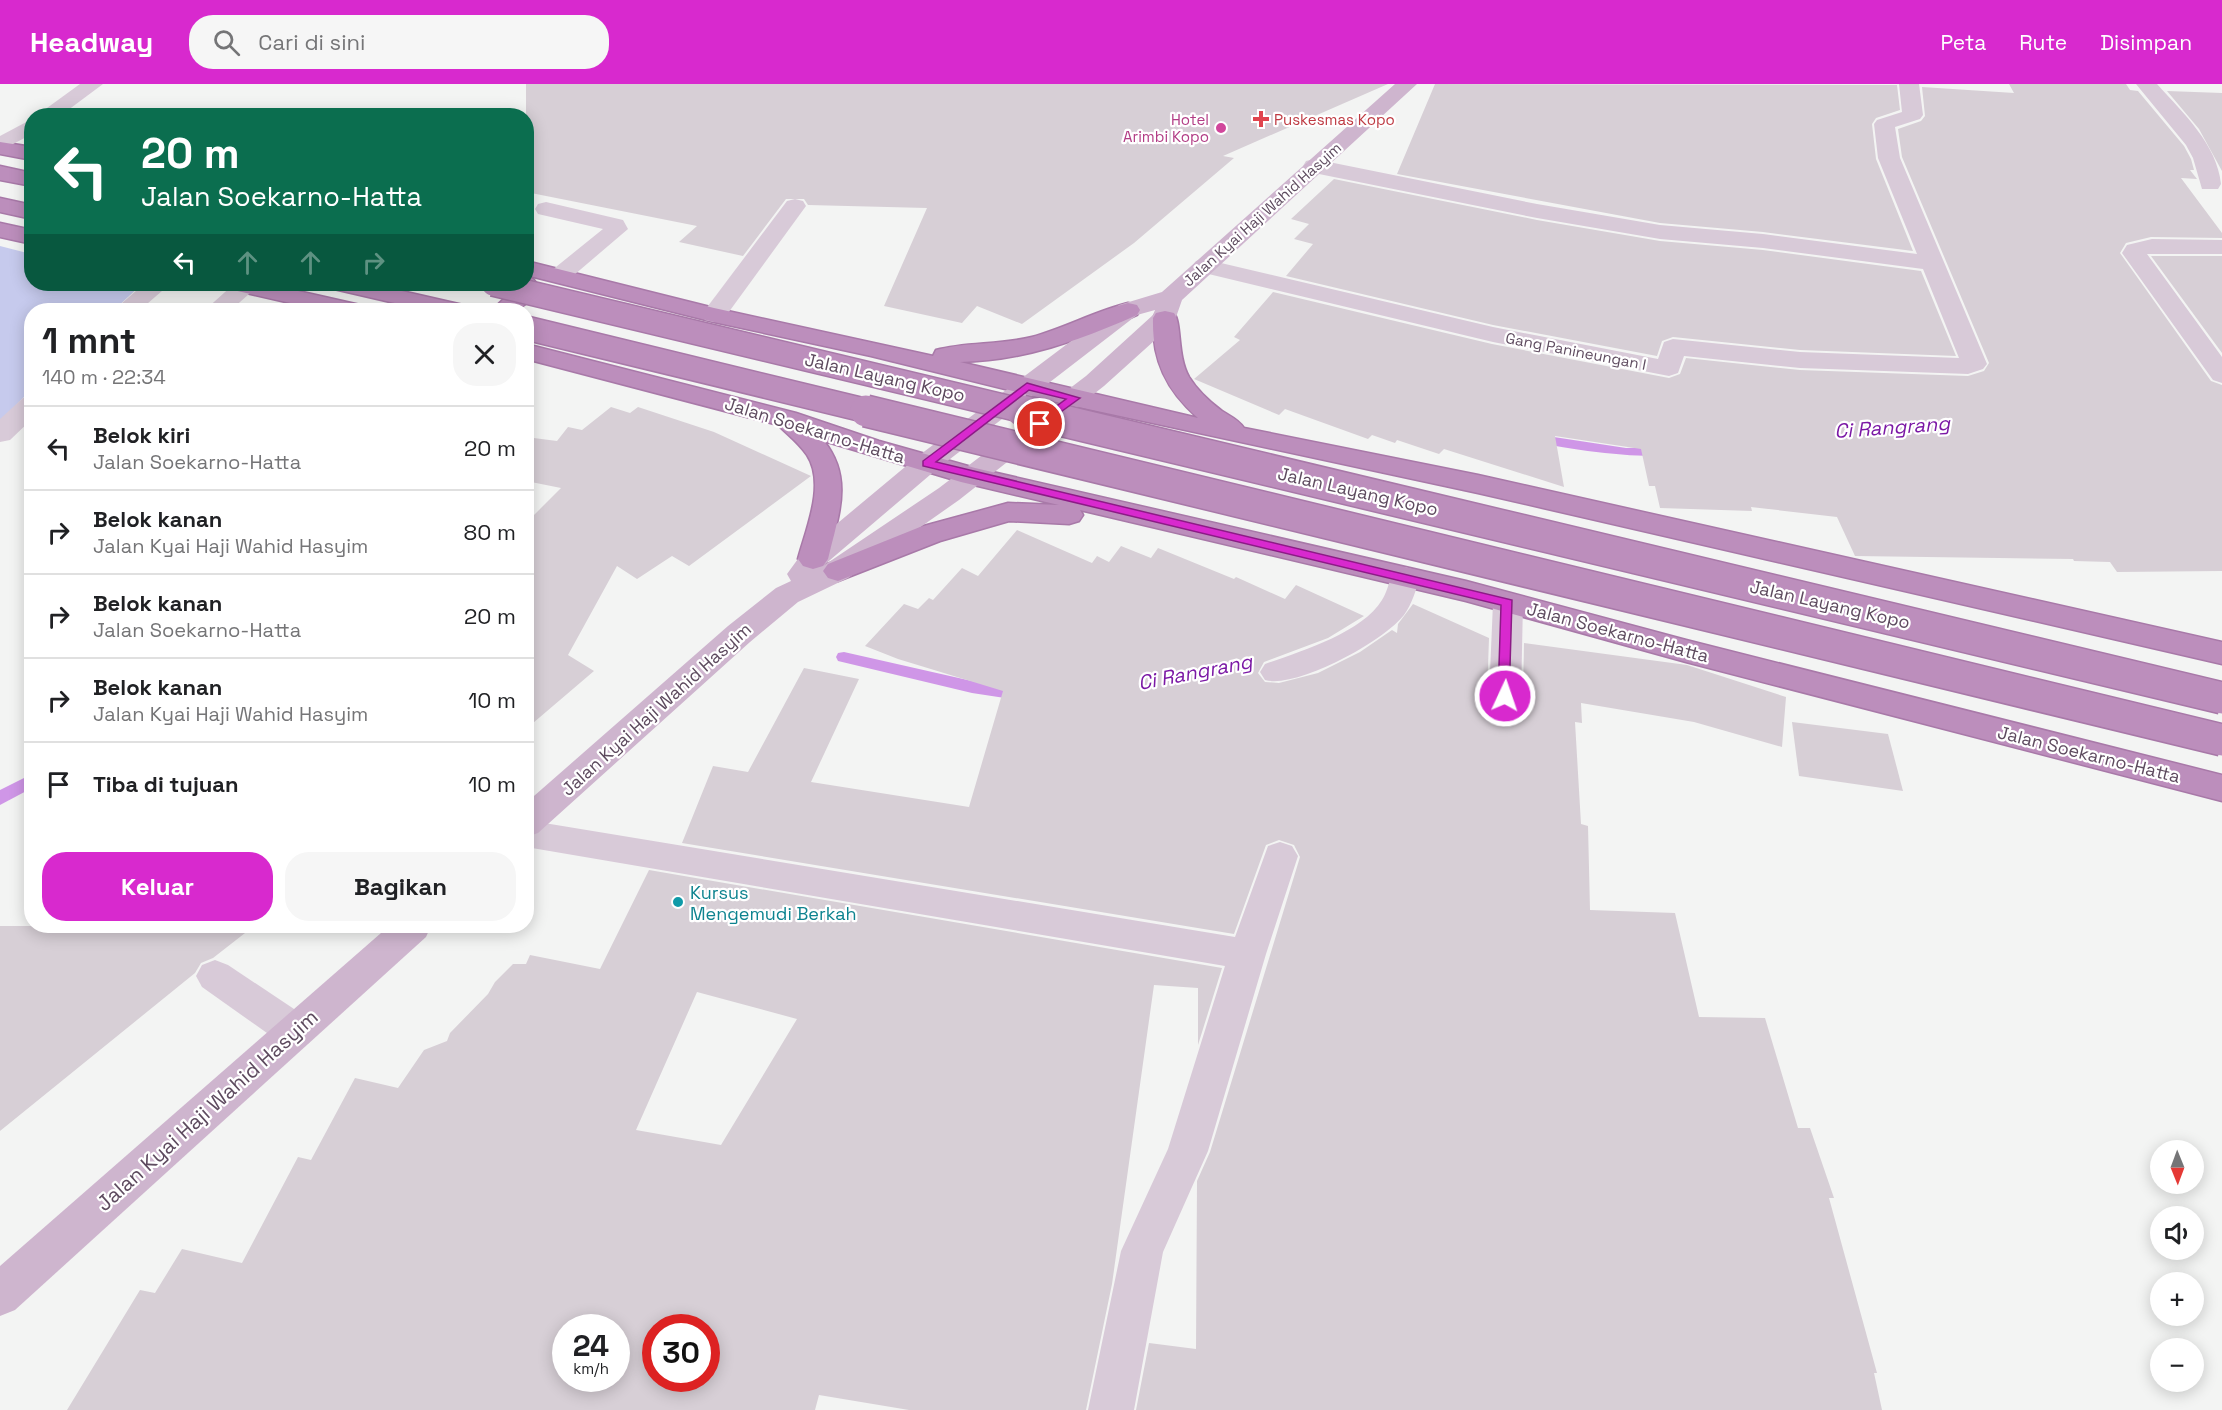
<!DOCTYPE html>
<html lang="id">
<meta charset="utf-8">
<style>
:root{--surface:#fff;--page:#f6f6f6;--text:#202124;--muted:#757577;--line:#e0e0e0;--accent:#d829ce}
body{margin:0;font-family:"Space Grotesk",sans-serif;background:var(--page);color:var(--text);height:100vh;display:flex;flex-direction:column;font-size:22px;white-space:nowrap}
*{box-sizing:border-box;margin:0}
p{font-size:20px;color:var(--muted)}
.icon{flex:none;width:33px;height:33px;fill:none;stroke:currentColor;stroke-width:2;stroke-linecap:round;stroke-linejoin:round}
.map{position:relative;flex:1;overflow:hidden}
.drawer{position:absolute;left:24px;top:219px;width:510px;height:630px;display:flex;flex-direction:column;background:var(--surface);border-radius:24px;box-shadow:0 3px 15px #0003}
.drawer>*{flex:none}
.banner{position:absolute;left:24px;top:24px;width:510px;height:183px;border-radius:24px;box-shadow:0 3px 15px #0003;background:#0b6e4f;color:#fff;overflow:hidden}
.needle{width:39px;rotate:179deg}
.fabs{position:absolute;left:2150px;top:1056px;display:grid;gap:12px}
.fabs a{display:grid;place-items:center;width:54px;height:54px;border-radius:50%;background:var(--surface);box-shadow:0 3px 15px #0003;font-size:30px}
.speed{position:absolute;left:552px;top:1230px;display:flex;gap:12px;font-size:30px;font-weight:700;text-align:center}
.speed>*{display:grid;place-content:center;width:78px;height:78px;border-radius:50%;background:var(--surface);box-shadow:0 3px 15px #0003;line-height:1}
.speed small{font-size:15px;font-weight:400}
.speed .limit{border:9px solid #d22;background:#fff;color:#111}
.pin{position:absolute;display:grid;place-items:center;width:51px;height:51px;color:#fff;margin:-26px;border:3px solid #fff;border-radius:50%;box-shadow:0 2px 6px #0007}
.me{position:absolute;width:66px;margin:-33px;rotate:3deg;stroke-linejoin:round;filter:drop-shadow(0 0 4px #0008)}
.turn{display:flex;align-items:center;gap:21px;height:126px;padding:0 18px;font-size:27px}
.turn .icon{width:78px;height:78px;stroke-width:2.5}
.turn b{display:block;font-size:42px;line-height:51px}
.lanes{display:flex;align-items:center;height:57px;padding:0 18px;background:#0003;justify-content:center;gap:30px;direction:ltr}
.lanes .off{opacity:.35}
.round{display:grid;place-items:center;flex:none;width:63px;height:63px;border-radius:24px;background:var(--page)}
.summary{display:flex;align-items:center;justify-content:space-between;height:102px;padding:0 18px}
h1{font-size:36px;font-weight:800;line-height:45px}
.cta{display:flex;gap:12px;margin-top:auto;padding:12px 18px}
.cta a{flex:1;height:69px;border-radius:24px;background:var(--accent);color:#fff;font-size:24px;font-weight:800;line-height:69px;text-align:center}
.cta a+a{background:var(--page);color:var(--text)}
ul{padding:0;list-style:none}
li{display:flex;align-items:center;gap:18px;height:84px;padding:0 18px;border-top:2px solid var(--line)}
li div{flex:1}
li b{display:block;font-size:22px}
li em{font-style:normal}
header{display:flex;align-items:center;gap:36px;box-sizing:border-box;height:84px;padding:0 30px;background:var(--accent);color:#fff}
header strong{font-size:28px}
nav{display:flex;gap:33px;margin-inline-start:auto;font-size:21px}
.search{width:420px;height:54px;background:var(--page);display:flex;align-items:center;gap:15px;box-sizing:border-box;padding:0 21px;border-radius:24px;color:var(--muted);font-size:22px}
.map>svg:first-child{display:block}
.green{fill:#c6caed}
.lines{fill:none;stroke-linecap:round;stroke-linejoin:round}
.stream{fill:#cf96e7;fill-rule:evenodd}
.building{fill:#d7cfd6;fill-rule:evenodd}
.highway-casing{stroke:#a879a8;stroke-width:3}
.minor{fill:#d8cad8;fill-rule:evenodd}
.major{fill:#ceb5ce;fill-rule:evenodd}
.highway{fill:#bc8ebc;fill-rule:evenodd}
.highway-bridge-far1-casing{stroke:#a879a8;stroke-width:26;stroke-linecap:butt}
.highway-bridge-casing{stroke:#a879a8;stroke-width:34;stroke-linecap:butt}
.highway-bridge-far1{stroke:#bc8ebc;stroke-width:23}
.highway-bridge{stroke:#bc8ebc;stroke-width:31}
.route{fill:#d829ce;stroke:#8c1b86;stroke-width:1.5}
.health-dot{fill:#e0444e;stroke:#fff;stroke-width:2}
.hotel-dot{fill:#d1479c;stroke:#fff;stroke-width:2}
.culture-dot{fill:#0f9aa8;stroke:#fff;stroke-width:2}
.labels{text-anchor:middle;dominant-baseline:central;stroke-width:4.5;stroke-linejoin:round;paint-order:stroke}
.far-hotel-label{font-size:15px;fill:#b23c85;stroke:#fff;text-anchor:end}
.far-health-label{font-size:15px;fill:#be3a42;stroke:#fff;text-anchor:start}
.far-street-label{font-size:15px;fill:#5e4b5f;stroke:#fff}
.street-label{font-size:18px;fill:#5e4b5f;stroke:#fff}
.culture-label{font-size:18px;fill:#0d838f;stroke:#fff;text-anchor:start}
.water-label{font-size:20px;font-style:italic;fill:#7b18a5;stroke:#fff}
.near-street-label{font-size:21px;fill:#5e4b5f;stroke:#fff}
</style>
<header>
<strong>Headway</strong>
<div class="search"><svg class="icon" aria-label="search" viewBox="0 0 24 24"><circle cx="10" cy="10" r="6"/><path d="M15 15l6 6"/></svg>Cari di sini</div>
<nav><a>Peta</a><a>Rute</a><a>Disimpan</a></nav>
</header>
<div class="map">
<svg width="2222" height="1326" viewBox="0 0 2222 1326">
<rect width="100%" height="100%" fill="#f3f4f3"/>
<!-- green -->
<polygon class="green" points="0,162 31,170 32,200 142,200 114,226 32,226 31,306 0,337"/>
<g class="lines">
<!-- stream -->
<g class="stream">
<path d="M 1534,350 L 1626,364 L 1663,363 L 1670,367 C 1657,380 1551,362 1529,357 L 1529,351 Z"/>
<polygon points="844,568 972,597 1024,605 1032,611 1024,617 972,609 838,577 836,573 838,569"/>
<polygon points="32,690 32,704 0,721 0,706"/>
</g>
</g>
<!-- building -->
<g class="building">
<polygon points="526,0 1388,0 1223,72 1234,74 1134,159 1022,240 977,222 962,239 884,222 927,124 808,121 804,115 786,115 743,172 679,158 697,142 526,108"/>
<polygon points="1435,0 1897,1 1900,26 1876,34 1872,40 1876,75 1913,167 1763,148 1660,139 1397,90"/>
<polygon points="2009,0 2126,0 2130,6 2138,7 2184,62 2191,75 2194,86 2190,86 2197,95 2181,94 2222,149 2222,154 2151,153 2126,159 2120,169 2211,297 2222,301 2222,487 2117,488 2110,478 2074,477 2073,475 1855,472 1837,433 1751,423 1752,427 1660,424 1655,402 1649,402 1641,365 1555,352 1564,403 1444,365 1439,370 1397,356 1395,359 1372,351 1368,355 1285,325 1279,331 1194,295 1240,256 1234,253 1273,208 1492,260 1669,294 1680,290 1686,274 1800,286 1968,292 1984,287 1989,279 1902,73 1898,45 1921,37 1925,32 1922,3 2014,9"/>
<polygon points="2167,7 2222,9 2222,87 2199,45"/>
<polygon points="1334,95 1537,136 1660,157 1763,166 1921,187 1956,272 1800,266 1673,253 1662,257 1657,272 1493,241 1286,192 1313,160 1294,155 1309,140 1291,135"/>
<polygon points="2151,172 2222,172 2222,269"/>
<polygon points="611,323 630,329 638,323 714,348 811,392 689,482 672,472 637,495 617,482 568,571 594,587 526,645 526,439 561,404 526,397 526,353 557,357 568,343 582,346"/>
<polygon points="1017,446 1092,479 1097,472 1109,478 1121,462 1151,474 1158,464 1234,495 1236,493 1285,515 1296,501 1364,532 1328,554 1264,578 1258,589 1265,598 1279,599 1318,589 1360,568 1392,546 1397,549 1398,540 1413,520 1489,554 1487,612 1492,621 1504,626 1517,622 1523,612 1524,559 1687,581 1786,613 1782,663 1694,638 1581,619 1582,639 1575,638 1581,740 1588,742 1590,826 1675,829 1699,933 1765,934 1798,1044 1810,1044 1834,1114 1829,1114 1877,1289 1874,1289 1882,1326 1136,1326 1149,1259 1196,1265 1197,1097 1210,1068 1300,773 1294,761 1279,756 1266,761 1234,850 682,759 713,682 748,688 804,584 859,595 811,698 969,723 1003,607 898,575 865,562 904,520 918,525 929,514 933,516 962,484 978,492"/>
<polygon points="1792,638 1888,650 1903,707 1799,692"/>
<path d="M 649,786 L 1222,884 L 1198,961 L 1198,904 L 1154,901 L 1112,1200 L 1086,1326 L 909,1326 L 819,1311 L 815,1326 L 67,1326 L 140,1206 L 155,1209 L 182,1165 L 242,1179 L 298,1073 L 311,1076 L 355,994 L 398,1004 L 424,966 L 447,957 L 450,949 L 488,910 L 495,898 L 513,880 L 526,880 L 530,871 L 600,885 ZM 697,908 L 797,935 L 721,1061 L 636,1046 ZM 566,1244 L 616,1244 L 616,1294 L 566,1294 ZM 656,1244 L 706,1244 L 706,1294 L 656,1294 Z"/>
<polygon points="0,842 254,842 213,874 201,879 195,889 0,1047"/>
</g>
<g class="lines">
<!-- highway casing -->
<g class="highway-casing">
<g id="highway">
<polygon points="0,58 32,63 32,76 0,70"/>
<polygon points="0,82 32,89 32,102 0,96"/>
<polygon points="0,114 32,121 32,135 0,128"/>
<polygon points="0,139 32,146 32,160 0,153"/>
<path d="M 526,177 L 714,224 L 933,272 L 936,266 C 966,258 1000,261 1032,253 C 1065,244 1095,227 1128,219 L 1137,221 L 1140,226 L 1137,231 C 1081,256 1022,277 960,278 L 1198,334 C 1166,306 1152,276 1153,234 L 1156,229 L 1165,227 L 1174,229 C 1182,240 1177,272 1189,293 C 1197,306 1210,318 1222,327 C 1230,332 1239,336 1244,344 L 1478,391 L 2222,558 L 2222,580 L 1478,409 L 1074,322 L 871,272 L 714,238 L 526,191 Z"/>
<path d="M 526,193 L 533,195 L 537,200 C 527,227 519,226 492,226 L 509,210 L 513,200 L 526,200 Z"/>
<polygon points="225,200 267,200 360,221 363,226 321,226 229,205"/>
<polygon points="330,200 371,200 463,221 466,226 425,226 334,205"/>
<path d="M 526,260 L 796,329 L 879,357 L 975,384 L 1466,497 L 1686,556 L 2222,691 L 2222,717 L 1686,578 L 1466,517 L 1080,426 L 1083,431 L 1079,437 L 1069,440 L 1009,437 L 940,457 L 838,497 L 828,494 L 823,487 L 828,480 L 920,443 L 1008,419 L 1059,421 L 961,398 L 824,357 C 854,395 838,432 828,475 L 823,482 L 813,485 L 803,482 L 798,475 C 806,445 826,400 807,371 C 799,359 788,351 778,341 L 526,275 Z"/>
</g>
</g>
<!-- minor -->
<g class="minor">
<polygon points="80,0 103,0 60,32 36,32"/>
<polygon points="1899,0 1919,0 1923,31 1920,35 1895,43 1900,74 1987,280 1983,285 1968,290 1800,284 1684,272 1678,289 1669,292 1493,258 1196,187 1192,182 1196,177 1204,175 1493,243 1658,275 1664,258 1673,255 1800,268 1959,274 1923,185 1763,164 1660,155 1537,134 1314,89 1306,87 1303,82 1306,77 1314,75 1537,120 1660,141 1763,150 1917,170 1878,74 1874,40 1877,36 1902,28"/>
<path d="M 2136,0 L 2157,0 C 2183,29 2217,60 2221,100 L 2218,105 L 2202,105 L 2193,74 L 2186,61 Z"/>
<polygon points="32,35 32,50 0,67 0,52"/>
<polygon points="795,115 803,117 806,122 723,236 714,238 705,236 702,231 705,226 787,117"/>
<polygon points="546,118 623,136 628,145 567,197 551,197 547,192 551,187 603,145 538,130 535,125 538,120"/>
<polygon points="2152,155 2222,156 2222,170 2147,170 2222,273 2222,299 2213,296 2122,169 2127,161"/>
<polygon points="144,200 170,200 140,226 114,226"/>
<polygon points="234,200 256,200 258,202 231,226 205,226"/>
<polygon points="32,312 32,335 10,356 0,358 0,335 23,314"/>
<path d="M 1405,483 L 1415,486 L 1420,493 C 1416,506 1412,520 1404,531 C 1383,558 1296,605 1265,596 L 1260,588 L 1265,580 C 1299,568 1362,549 1382,516 C 1388,507 1389,495 1395,486 Z"/>
<polygon points="1508,509 1519,512 1523,519 1521,612 1516,620 1505,624 1494,620 1489,612 1493,519 1497,512"/>
<polygon points="526,736 1235,853 1268,762 1280,758 1292,762 1298,772 1266,870 1208,1067 1163,1168 1134,1326 1088,1326 1121,1167 1168,1065 1225,882 526,763"/>
<polygon points="215,876 228,881 309,935 314,947 309,959 295,964 281,959 202,903 196,892 202,881"/>
</g>
<!-- major -->
<g class="major">
<path d="M 1395,0 L 1417,0 L 1182,216 L 1174,239 L 1104,302 L 959,416 L 848,494 L 798,518 L 750,558 L 538,749 L 526,753 L 526,719 L 728,542 L 776,504 L 791,497 L 787,490 L 803,468 L 917,373 L 1119,221 L 1162,208 ZM 1155,226 L 1153,231 L 1086,292 L 939,404 L 823,482 L 937,385 L 1137,231 Z"/>
<polygon points="389,842 431,842 426,853 15,1226 0,1232 0,1182"/>
</g>
<!-- highway -->
<use href="#highway" class="highway"/>
<!-- highway-bridge-far1 casing -->
<g class="highway-bridge-far1-casing">
<g id="highway-bridge-far1">
<polyline points="493,200 1028,328"/>
<polyline points="526,244 872,328"/>
</g>
</g>
<!-- highway-bridge casing -->
<g class="highway-bridge-casing">
<g id="highway-bridge">
<polyline points="866,327 2222,656"/>
<polyline points="1022,327 2222,614"/>
</g>
</g>
<!-- highway-bridge-far1 -->
<use href="#highway-bridge-far1" class="highway-bridge-far1"/>
<!-- highway-bridge -->
<use href="#highway-bridge" class="highway-bridge"/>
</g>
<!-- route -->
<polygon class="route" points="1027,299 1080,314 1040,343 1034,340 1036,337 1066,315 1029,306 936,378 1512,516 1509,615 1505,617 1498,612 1501,521 923,382 923,377"/>
<!-- markers -->
<path class="health-dot" d="M1258 26h6v6h6v6h-6v6h-6v-6h-6v-6h6z"/>
<circle class="hotel-dot" cx="1221" cy="44" r="6"/>
<circle class="culture-dot" cx="678" cy="818" r="6"/>
<g class="labels">
<!-- far-hotel labels -->
<g class="far-hotel-label">
<text x="1209" y="35">Hotel<tspan x="1209" dy="17">Arimbi Kopo</tspan></text>
</g>
<!-- far-health labels -->
<g class="far-health-label">
<text x="1274" y="35">Puskesmas Kopo</text>
</g>
<!-- far-street labels -->
<g class="far-street-label">
<text transform="translate(1262 130) rotate(-42)">Jalan Kyai Haji Wahid Hasyim</text>
<text transform="translate(1576 267) rotate(11)">Gang Panineungan I</text>
</g>
<!-- street labels -->
<g class="street-label">
<text transform="translate(885 293) rotate(13)">Jalan Layang Kopo</text>
<text transform="translate(815 346) rotate(17)">Jalan Soekarno-Hatta</text>
<text transform="translate(1358 407) rotate(13)">Jalan Layang Kopo</text>
<text transform="translate(1830 520) rotate(13)">Jalan Layang Kopo</text>
<text transform="translate(1618 548) rotate(15)">Jalan Soekarno-Hatta</text>
<text transform="translate(656 625) rotate(-42)">Jalan Kyai Haji Wahid Hasyim</text>
<text transform="translate(2089 670) rotate(14)">Jalan Soekarno-Hatta</text>
</g>
<!-- culture labels -->
<g class="culture-label">
<text x="690" y="808">Kursus<tspan x="690" dy="21">Mengemudi Berkah</tspan></text>
</g>
<!-- water labels -->
<g class="water-label">
<text transform="translate(1892 343) rotate(-4)">Ci Rangrang</text>
<text transform="translate(1195 588) rotate(-11)">Ci Rangrang</text>
</g>
<!-- near-street labels -->
<g class="near-street-label">
<text transform="translate(207 1026) rotate(-42)">Jalan Kyai Haji Wahid Hasyim</text>
</g>
</g>
</svg>
<div class="fabs">
<a><svg class="needle" viewBox="-14 -14 28 28"><path d="M0-13l5 13h-10z" fill="#e53935"/><path d="M0 13l5-13h-10z" fill="#757577"/></svg></a>
<a><svg class="icon" aria-label="sound" viewBox="0 0 24 24"><path d="M4 9h4l5-4v14l-5-4H4zM17 9q2 3 0 6"/></svg></a>
<a>+</a>
<a>−</a>
</div>
<div class="speed"><div>24<small>km/h</small></div><div class="limit">30</div></div>
<div class="pin" style="left:1040px;top:340px;background:#d93025"><svg class="icon" aria-label="arrive" viewBox="0 0 24 24"><path d="M6 21V4h12l-3 4 3 4H6"/></svg></div>
<svg class="me" style="left:1505px;top:612px" viewBox="-20 -20 40 40"><circle r="17" fill="#d829ce" stroke="#fff" stroke-width="3"/><path d="M0-11L8 9 0 5-8 9z" fill="#fff"/></svg>
<div class="banner">
<div class="turn"><svg class="icon" aria-label="left" viewBox="0 0 24 24"><path d="M17 20v-9H6M10 6l-5 5 5 5"/></svg><div><b>20 m</b>Jalan Soekarno-Hatta</div></div>
<div class="lanes"><svg class="icon" aria-label="left" viewBox="0 0 24 24"><path d="M17 20v-9H6M10 6l-5 5 5 5"/></svg><svg class="icon off" aria-label="ahead" viewBox="0 0 24 24"><path d="M12 20V5M6 11l6-6 6 6"/></svg><svg class="icon off" aria-label="ahead" viewBox="0 0 24 24"><path d="M12 20V5M6 11l6-6 6 6"/></svg><svg class="icon off" aria-label="right" viewBox="0 0 24 24"><path d="M7 20v-9h11M14 6l5 5-5 5"/></svg></div>
</div>
<section class="drawer">
<div class="summary"><div><h1>1 mnt</h1><p>140 m · 22:34</p></div><a class="round"><svg class="icon" aria-label="close" viewBox="0 0 24 24"><path d="M6 6l12 12M18 6L6 18"/></svg></a></div>
<ul>
<li><svg class="icon" aria-label="left" viewBox="0 0 24 24"><path d="M17 20v-9H6M10 6l-5 5 5 5"/></svg><div><b>Belok kiri</b><p>Jalan Soekarno-Hatta</p></div><em>20 m</em></li>
<li><svg class="icon" aria-label="right" viewBox="0 0 24 24"><path d="M7 20v-9h11M14 6l5 5-5 5"/></svg><div><b>Belok kanan</b><p>Jalan Kyai Haji Wahid Hasyim</p></div><em>80 m</em></li>
<li><svg class="icon" aria-label="right" viewBox="0 0 24 24"><path d="M7 20v-9h11M14 6l5 5-5 5"/></svg><div><b>Belok kanan</b><p>Jalan Soekarno-Hatta</p></div><em>20 m</em></li>
<li><svg class="icon" aria-label="right" viewBox="0 0 24 24"><path d="M7 20v-9h11M14 6l5 5-5 5"/></svg><div><b>Belok kanan</b><p>Jalan Kyai Haji Wahid Hasyim</p></div><em>10 m</em></li>
<li><svg class="icon" aria-label="arrive" viewBox="0 0 24 24"><path d="M6 21V4h12l-3 4 3 4H6"/></svg><div><b>Tiba di tujuan</b></div><em>10 m</em></li>
</ul>
<div class="cta"><a>Keluar</a><a>Bagikan</a></div>
</section>
</div>
